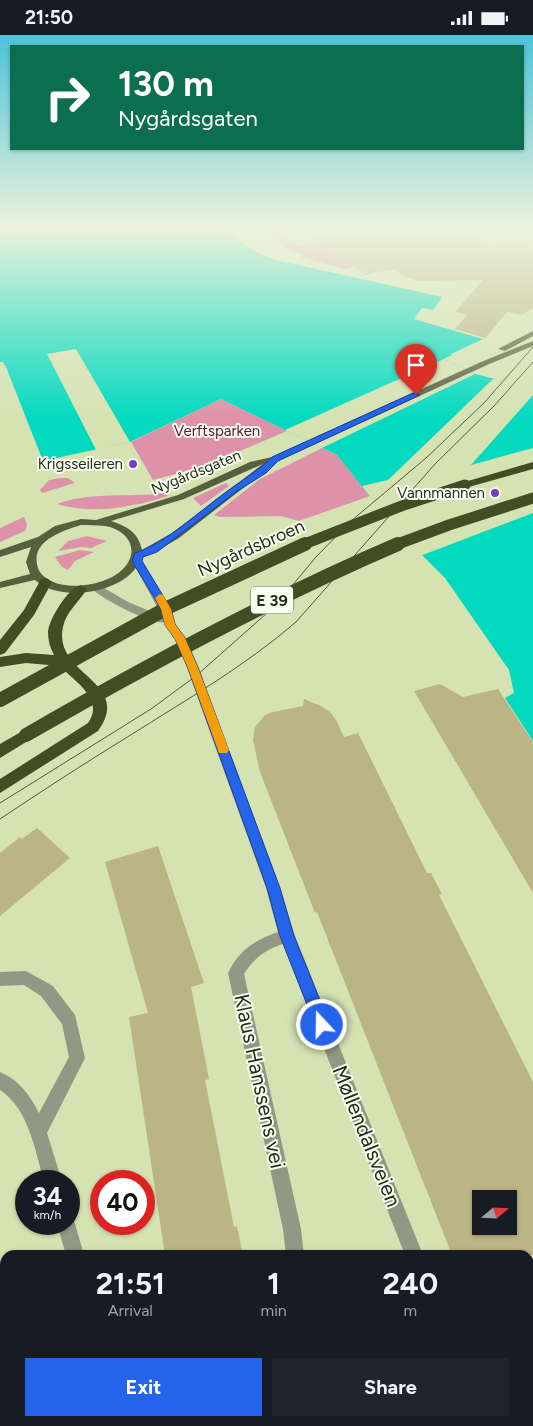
<!DOCTYPE html>
<meta charset="utf-8">
<style>
:root{--surface:#171b24;--page:#20242c;--text:#f1f3f6;--muted:#9ea1a6;--accent:#2563eb}
body{margin:0;font-family:Figtree,sans-serif;background:var(--page);color:var(--text);height:100vh;display:flex;flex-direction:column;font-size:19px;white-space:nowrap}
*{box-sizing:border-box;margin:0}
p{font-size:16px;color:var(--muted)}
.icon{flex:none;width:28px;height:28px;fill:none;stroke:currentColor;stroke-width:2;stroke-linecap:round;stroke-linejoin:round}
.map{position:relative;flex:1;overflow:hidden}
.side{position:absolute;left:0px;top:1215px;width:534px;height:176px;display:flex;flex-direction:column;background:var(--surface);border-radius:15px 15px 0 0;box-shadow:0 1px 4px #0004}
.side>*{flex:none}
.hud{position:absolute;left:10px;top:10px;width:514px;height:105px;border-radius:0px;box-shadow:0 1px 4px #0004;background:#0b6e4f;color:#fff;overflow:hidden}
.needle{width:32px;rotate:71deg}
.tools{position:absolute;left:472px;top:1155px;display:grid;gap:10px}
.tools a{display:grid;place-items:center;width:45px;height:45px;border-radius:0px;background:var(--surface);box-shadow:0 1px 4px #0004;font-size:25px}
.speed{position:absolute;left:15px;top:1135px;display:flex;gap:10px;font-size:25px;font-weight:700;text-align:center}
.speed>*{display:grid;place-content:center;width:65px;height:65px;border-radius:50%;background:var(--surface);box-shadow:0 1px 4px #0004;line-height:1}
.speed small{font-size:12px;font-weight:400}
.speed .limit{border:8px solid #d22;background:#fff;color:#111}
.pin{position:absolute;display:grid;place-items:center;width:42px;height:42px;color:#fff;margin:-51px -21px;border-radius:50% 50% 50% 0;rotate:-45deg;box-shadow:0 0 5px #0007}
.pin .icon{rotate:45deg}
.me{position:absolute;width:55px;margin:-28px;rotate:339deg;stroke-linejoin:round;filter:drop-shadow(0 0 4px #0008)}
.turn{display:flex;align-items:center;gap:18px;height:105px;padding:0 25px;font-size:22px}
.turn .icon{width:65px;height:65px;stroke-width:2.5}
.turn b{display:block;font-size:35px;line-height:42px}
.eta{display:flex;justify-content:space-evenly;align-items:center;height:85px;text-align:center}
.eta b{font-size:30px;font-weight:700;line-height:35px}
.action{display:flex;gap:10px;margin-top:auto;padding:10px 25px}
.action a{flex:1;height:58px;border-radius:0px;background:var(--accent);color:#fff;font-size:20px;font-weight:700;line-height:58px;text-align:center}
.action a+a{background:var(--page);color:var(--text)}
.status{display:flex;justify-content:space-between;align-items:center;height:35px;padding:0 25px;background:var(--surface);direction:ltr}
.status svg{height:14px;fill:currentColor}
.map>svg:first-child{display:block}
.green{fill:#de92a9}
.water{fill:#02d9bf}
.pier{fill:#d5e2b2}
.building{fill:#bbb484;fill-rule:evenodd}
.lines{fill:none;stroke-linecap:round;stroke-linejoin:round}
.minor{fill:#929884;fill-rule:evenodd}
.major{fill:#57603d;fill-rule:evenodd}
.highway{fill:#434c22;fill-rule:evenodd}
.tram{stroke:#51573e;stroke-width:1}
.highway-bridge-far1{stroke:#434c22;stroke-width:11}
.highway-bridge{stroke:#434c22;stroke-width:14}
.route{fill:#2563eb;stroke:#184099}
.slow{fill:#f59e0b}
.poi-dot{fill:#7541b8;stroke:#fafef0;stroke-width:2}
.labels{text-anchor:middle;dominant-baseline:central;stroke-width:4;stroke-linejoin:round;paint-order:stroke}
.far-park-label{font-size:15px;fill:#5b1531;stroke:#fafef0}
.far-poi-label{font-size:15px;fill:#272c19;stroke:#fafef0;text-anchor:end}
.far-street-label{font-size:15px;fill:#272c19;stroke:#fafef0}
.shield{fill:#fafef0;stroke:#666b5a;stroke-width:1}
.shield-label{font-size:16px;font-weight:bold;fill:#272c19}
.street-label{font-size:18px;fill:#272c19;stroke:#fafef0}
.near-street-label{font-size:21px;fill:#272c19;stroke:#fafef0}
</style>
<div class="status"><b>21:50</b><svg viewBox="0 0 49 12"><path d="M0 12V9h3v3zM5 12V6h3v6zM10 12V3h3v9zM15 12V0h3v12zM26 1h20v11H26zM47 4h2v5h-2z"/></svg></div>
<div class="map">
<svg width="533" height="1391" viewBox="0 0 533 1391">
<rect width="100%" height="100%" fill="#d5e2b2"/>
<!-- green -->
<g class="green">
<polygon points="263,191 327,191 330,193 312,195 286,202 299,211 345,202 355,232 345,234 300,222 303,221 285,212 258,192"/>
<polygon points="221,364 287,396 202,432 153,445 131,407"/>
<polygon points="322,413 337,420 370,461 299,486 281,481 220,482 214,480 260,444"/>
<polygon points="61,443 68,443 75,448 42,458 40,455 49,445"/>
<polygon points="226,448 229,451 201,471 193,463"/>
<path d="M 164,458 L 168,461 C 133,472 93,480 57,469 C 93,456 127,463 164,458 Z"/>
<polygon points="24,482 27,490 25,496 0,507 0,493"/>
<polygon points="87,501 107,506 91,513 81,512 58,516 68,506"/>
<polygon points="80,515 94,517 75,526 68,535 62,532 55,522"/>
</g>
<!-- water -->
<path class="water" d="M 0,191 L 222,191 C 236,207 256,218 276,225 L 442,262 L 433,275 L 422,273 L 414,284 L 483,304 L 451,319 L 452,320 L 444,324 L 475,339 L 491,343 L 533,343 L 533,706 L 505,663 L 514,658 L 509,635 L 445,543 L 396,494 L 337,420 L 221,364 L 130,407 L 43,426 L 6,332 L 3,327 L 0,327 Z"/>
<!-- pier -->
<g class="pier">
<polygon points="76,314 130,407 96,415 47,319"/>
<polygon points="444,324 475,339 322,413 285,395"/>
<polygon points="494,343 533,343 533,360 471,430 533,413 533,478 420,521 394,496 370,465 372,464 362,451 388,445"/>
</g>
<!-- building -->
<g class="building">
<polygon points="342,191 452,191 491,213 506,205 533,213 533,273 522,280 507,277 485,303 455,294 467,280 455,277 483,245 418,246 406,242 393,234 366,240 305,198"/>
<polygon points="440,649 463,662 498,654 533,707 533,858 414,656"/>
<path d="M 304,664 L 321,671 L 330,677 L 336,685 L 344,702 L 358,698 L 427,838 L 431,838 L 442,859 L 439,860 L 533,1047 L 533,1220 L 452,1220 L 317,877 L 315,878 L 260,737 L 253,705 L 255,692 L 265,680 L 273,677 L 303,671 ZM 481,1164 L 509,1164 L 509,1191 L 481,1191 Z"/>
<polygon points="37,793 70,823 0,881 0,818 20,802 22,804"/>
<polygon points="158,811 204,948 191,952 209,1044 205,1045 234,1192 237,1191 243,1220 165,1220 129,982 148,978 105,827"/>
</g>
<g class="lines">
<!-- minor -->
<g class="minor">
<path d="M 137,523 L 141,524 L 172,575 L 175,589 L 186,603 L 199,633 L 280,853 L 295,901 L 423,1220 L 405,1220 L 283,909 C 265,915 254,923 244,939 L 301,1194 L 304,1220 L 286,1220 L 283,1194 L 228,938 C 239,915 255,905 278,897 L 266,853 L 187,633 L 175,604 L 164,587 C 151,590 98,562 90,552 L 95,549 L 99,550 L 128,567 L 162,581 L 132,526 Z"/>
<path d="M 26,936 L 53,951 L 75,980 L 85,1023 L 47,1098 L 62,1146 L 44,1146 C 35,1116 29,1074 0,1055 L 0,1037 C 19,1045 30,1060 39,1078 L 69,1022 L 62,989 L 41,961 L 24,950 L 0,951 L 0,937 Z"/>
<polygon points="69,1181 73,1182 84,1220 66,1220 57,1189 69,1189"/>
<polygon points="152,1386 180,1386 182,1391 154,1391"/>
<polygon points="301,1386 322,1386 323,1391 301,1391"/>
<polygon points="463,1386 484,1386 486,1391 464,1391"/>
</g>
<!-- major -->
<g class="major">
<polygon points="533,296 533,301 505,316 498,314"/>
<path d="M 533,306 L 533,311 L 487,330 L 278,426 L 179,503 L 155,517 L 141,523 C 130,558 60,569 35,545 L 0,553 L 0,547 L 30,539 L 26,527 L 31,512 L 0,522 L 0,515 L 38,502 L 55,491 L 81,484 L 96,485 L 178,460 L 250,427 L 272,422 L 481,327 ZM 263,429 L 172,498 L 142,515 C 138,497 128,492 111,486 L 184,464 ZM 81,490 C 89,490 97,490 105,491 C 128,495 141,515 123,534 C 108,550 66,557 48,544 C 42,541 38,536 37,529 C 32,505 65,495 81,490 Z"/>
</g>
<!-- highway -->
<g class="highway">
<polygon points="533,427 533,434 465,453 459,450 461,448"/>
<polygon points="46,543 52,547 34,580 5,618 0,620 0,605 24,575 41,544"/>
<path d="M 81,550 L 87,554 C 79,567 66,577 63,592 C 52,640 134,646 98,696 L 0,758 L 0,744 L 88,688 C 105,664 75,647 60,631 L 26,628 L 0,632 L 0,622 L 26,618 L 54,620 C 50,613 48,605 48,597 C 49,584 68,553 81,550 Z"/>
<polygon points="26,694 31,696 34,700 31,704 0,723 0,709"/>
</g>
<!-- tram -->
<g class="tram">
<polyline points="0,768 151,674 196,641 276,570 316,522 351,486 426,423 484,368 533,312"/>
<path d="M 0,784 C 42,756 85,728 129,701 C 186,665 245,631 296,587 L 435,429 L 494,371 L 533,327"/>
</g>
<!-- highway-bridge-far1 -->
<g class="highway-bridge-far1">
<polyline points="302,510 404,470 465,450"/>
<polyline points="395,510 449,490 533,463"/>
</g>
<!-- highway-bridge -->
<g class="highway-bridge">
<polyline points="0,665 169,572 305,509"/>
<path d="M 26,700 C 147,630 270,564 398,509"/>
</g>
</g>
<!-- sky -->
<linearGradient id="sky" x2="0" y2="1"><stop stop-color="#4cc3d8"/><stop offset="0.5" stop-color="#ecf2dc"/><stop offset="1" stop-color="#ecf2dc" stop-opacity="0"/></linearGradient>
<rect width="533" height="385" fill="url(#sky)"/>
<!-- route -->
<path class="route" d="M 413,358 L 420,360 L 278,426 L 266,438 L 236,457 L 157,517 L 143,522 L 142,526 L 171,574 L 175,589 L 185,603 L 198,633 L 280,853 L 294,901 L 330,990 L 328,995 L 322,997 L 317,995 L 280,901 L 267,853 L 188,633 L 175,604 L 165,590 L 161,574 L 132,526 L 135,518 C 167,507 195,480 222,460 C 239,447 257,437 272,422 Z"/>
<!-- slow -->
<polygon class="slow" points="160,559 163,560 171,574 175,589 185,603 198,633 229,715 227,718 219,718 218,715 188,633 175,604 165,590 161,574 155,563"/>
<!-- markers -->
<g class="poi-dot">
<circle cx="133" cy="429" r="5"/>
<circle cx="495" cy="458" r="5"/>
</g>
<g class="labels">
<!-- far-park labels -->
<g class="far-park-label">
<text x="217" y="396">Verftsparken</text>
</g>
<!-- far-poi labels -->
<g class="far-poi-label">
<text x="123" y="429">Krigsseileren</text>
<text x="485" y="458">Vannmannen</text>
</g>
<!-- far-street labels -->
<g class="far-street-label">
<text transform="translate(196 437) rotate(-22)">Nygårdsgaten</text>
</g>
<!-- shield labels -->
<rect class="shield" x="251" y="551.5" width="42" height="27" rx="4"/>
<g class="shield-label">
<text x="272" y="565">E 39</text>
</g>
<!-- street labels -->
<g class="street-label">
<text transform="translate(251 513) rotate(-24)">Nygårdsbroen</text>
</g>
<!-- near-street labels -->
<g class="near-street-label">
<text transform="translate(260 1046) rotate(78)">Klaus Hanssens vei</text>
<text transform="translate(367 1101) rotate(68)">Møllendalsveien</text>
</g>
</g>
</svg>
<div class="tools">
<a><svg class="needle" viewBox="-14 -14 28 28"><path d="M0-13l5 13h-10z" fill="#e53935"/><path d="M0 13l5-13h-10z" fill="#9ea1a6"/></svg></a>
</div>
<div class="speed"><div>34<small>km/h</small></div><div class="limit">40</div></div>
<div class="pin" style="left:416px;top:360px;background:#d93025"><svg class="icon" aria-label="arrive" viewBox="0 0 24 24"><path d="M6 21V4h12l-3 4 3 4H6"/></svg></div>
<svg class="me" style="left:322px;top:990px" viewBox="-20 -20 40 40"><circle r="17" fill="#2563eb" stroke="#fff" stroke-width="3"/><path d="M0-11L8 9 0 5-8 9z" fill="#fff"/></svg>
<div class="hud">
<div class="turn"><svg class="icon" aria-label="right" viewBox="0 0 24 24"><path d="M7 20v-9h11M14 6l5 5-5 5"/></svg><div><b>130 m</b>Nygårdsgaten</div></div>
</div>
<section class="side">
<div class="eta">
<div><b>21:51</b><p>Arrival</p></div>
<div><b>1</b><p>min</p></div>
<div><b>240</b><p>m</p></div>
</div>
<div class="action"><a>Exit</a><a>Share</a></div>
</section>
</div>
